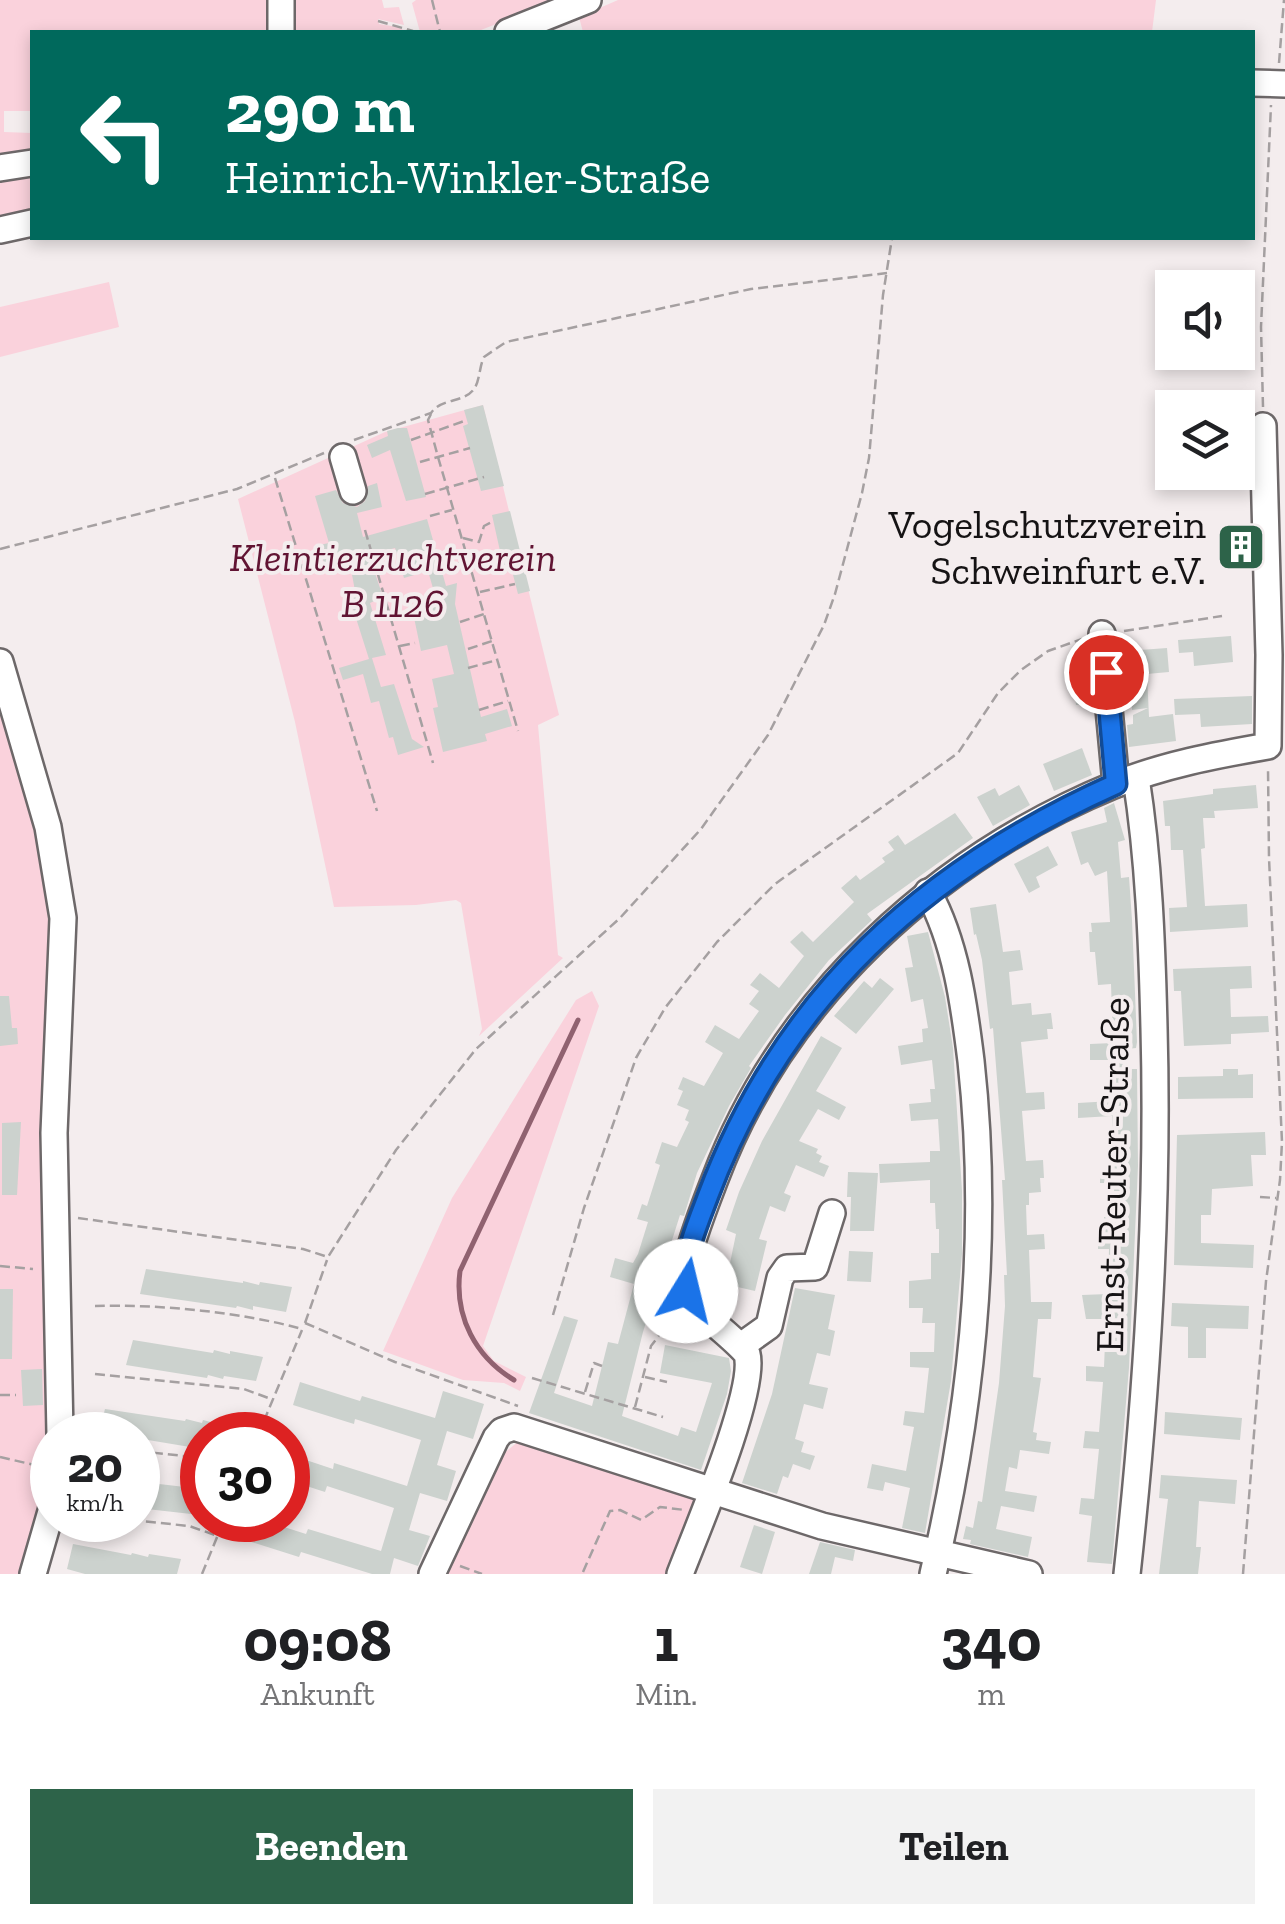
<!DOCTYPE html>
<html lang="de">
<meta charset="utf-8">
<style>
:root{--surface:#fff;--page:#f2f2f2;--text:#202124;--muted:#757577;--accent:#2d6349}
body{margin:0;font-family:"Zilla Slab",serif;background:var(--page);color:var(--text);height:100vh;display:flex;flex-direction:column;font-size:38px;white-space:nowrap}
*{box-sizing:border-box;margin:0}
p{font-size:32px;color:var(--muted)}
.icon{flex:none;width:55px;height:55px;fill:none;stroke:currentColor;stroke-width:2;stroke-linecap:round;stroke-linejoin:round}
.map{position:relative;height:1574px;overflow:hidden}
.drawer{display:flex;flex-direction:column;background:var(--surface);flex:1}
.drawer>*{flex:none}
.guide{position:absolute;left:30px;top:30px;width:1225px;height:210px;border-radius:0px;box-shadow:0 5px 15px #0003;background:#00695c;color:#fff;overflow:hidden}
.controls{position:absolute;left:1155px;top:270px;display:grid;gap:20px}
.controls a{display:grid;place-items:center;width:100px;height:100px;border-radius:0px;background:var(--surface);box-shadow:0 5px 15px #0003;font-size:50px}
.speed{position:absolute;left:30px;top:1412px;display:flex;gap:20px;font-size:50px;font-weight:700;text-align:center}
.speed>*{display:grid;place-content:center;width:130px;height:130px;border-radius:50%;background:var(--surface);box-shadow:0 5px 15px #0003;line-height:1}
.speed small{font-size:25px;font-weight:400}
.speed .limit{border:15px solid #d22;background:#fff;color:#111}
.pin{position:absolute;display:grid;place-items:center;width:85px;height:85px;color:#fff;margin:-42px;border:5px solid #fff;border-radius:50%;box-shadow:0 2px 10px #0007}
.me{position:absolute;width:110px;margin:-55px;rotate:9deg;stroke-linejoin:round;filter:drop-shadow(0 0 8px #0008)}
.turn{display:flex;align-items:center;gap:35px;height:210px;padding:0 30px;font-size:45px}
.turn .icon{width:130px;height:130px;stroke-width:2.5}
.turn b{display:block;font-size:70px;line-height:85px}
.eta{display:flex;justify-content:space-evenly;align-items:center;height:170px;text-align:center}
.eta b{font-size:60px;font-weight:800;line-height:70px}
.primary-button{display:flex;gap:20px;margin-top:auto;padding:20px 30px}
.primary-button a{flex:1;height:115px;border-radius:0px;background:var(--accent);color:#fff;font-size:40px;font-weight:800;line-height:115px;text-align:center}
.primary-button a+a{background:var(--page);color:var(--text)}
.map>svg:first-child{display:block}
.green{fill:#fad2dc}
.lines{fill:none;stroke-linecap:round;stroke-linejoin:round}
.stream{stroke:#906270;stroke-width:5}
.building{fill:#ccd2ce}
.minor-casing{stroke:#6d6869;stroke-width:30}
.path{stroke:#a5a0a1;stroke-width:2.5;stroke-dasharray:10 5;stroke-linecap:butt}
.minor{stroke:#fff;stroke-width:25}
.route-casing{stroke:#114b97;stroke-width:25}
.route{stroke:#1a73e8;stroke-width:18}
.labels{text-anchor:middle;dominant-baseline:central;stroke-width:8;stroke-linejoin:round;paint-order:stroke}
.poi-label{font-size:40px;fill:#151314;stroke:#f4edee;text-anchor:end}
.park-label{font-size:40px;font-style:italic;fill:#611433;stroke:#f4edee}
.street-label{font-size:40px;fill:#151314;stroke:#f4edee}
</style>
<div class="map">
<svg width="1285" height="1574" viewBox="0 0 1285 1574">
<rect width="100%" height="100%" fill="#f4edee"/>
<!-- green -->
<g class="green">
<polygon points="0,0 273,0 273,32 32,32 32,111 4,111 4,132 32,133 32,152 0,156"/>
<polygon points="294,0 382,0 384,8 399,7 404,25 378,19 379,24 398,27 406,32 293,32"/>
<polygon points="416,0 557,0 476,32 420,32 412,3"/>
<polygon points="618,0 1156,0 1152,32 583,32 579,17"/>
<polygon points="32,172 32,216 0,223 0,177"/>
<polygon points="109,282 119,327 0,357 0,307"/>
<polygon points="483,405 559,715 538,725 558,955 563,958 479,1036 482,1029 461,903 456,900 416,905 334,907 295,722 238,499 385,432"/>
<polygon points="0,678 25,761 58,926 51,1481 23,1574 0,1574"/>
<polygon points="592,991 599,1006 483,1346 494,1361 526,1377 520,1391 504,1383 463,1380 383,1351 452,1198 576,1000"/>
<polygon points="520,1440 695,1497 665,1574 445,1574 503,1454"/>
</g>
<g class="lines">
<!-- stream -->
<path class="stream" d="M 514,1380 C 476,1357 454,1317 460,1271 L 578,1020"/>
</g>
<!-- building -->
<g class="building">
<polygon points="483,405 504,486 481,491 463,426 468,424 464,410"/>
<polygon points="398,428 407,428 426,497 406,501 390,450 372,458 367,445 388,436 387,431"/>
<polygon points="377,483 382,507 357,513 363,537 427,519 446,586 457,583 455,604 481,717 507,709 512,726 485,734 487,741 443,752 433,708 438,707 432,679 454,674 447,645 421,651 412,608 437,602 428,571 404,578 395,548 369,555 383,597 370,603 386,655 372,658 381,687 394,684 412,739 424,747 398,755 393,737 389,738 379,701 371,703 363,674 343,680 339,668 369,659 348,593 355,591 351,569 327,574 319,545 329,543 315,496 336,490 343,503 357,507 365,501 368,486"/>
<polygon points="510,511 530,591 518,594 511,567 504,569 492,515"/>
<polygon points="1226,534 1250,534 1250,560 1227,561"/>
<polygon points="1231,636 1233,662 1194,666 1193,652 1179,653 1178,640"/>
<polygon points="1167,648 1169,672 1147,674 1149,717 1173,714 1176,741 1129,747 1127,725 1133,724 1133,715 1148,708 1132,710 1130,671 1122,671 1121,658 1141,657 1140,650"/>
<polygon points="1088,654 1092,704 1076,705 1071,655"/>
<polygon points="1252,696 1252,724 1201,727 1200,714 1175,715 1174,699"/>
<polygon points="1082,748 1092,775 1054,791 1043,764"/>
<polygon points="1019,785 1030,805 993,826 977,797 995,788 999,796"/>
<polygon points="1256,785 1258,808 1214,811 1215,818 1203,818 1205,848 1201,849 1205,906 1247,904 1248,927 1170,932 1169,908 1187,907 1183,850 1171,850 1170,826 1165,826 1163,801 1213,794 1213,789"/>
<polygon points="1114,803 1125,840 1118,842 1121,878 1129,877 1132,920 1137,1042 1136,1048 1127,1049 1127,1069 1137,1069 1138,1166 1129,1368 1112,1564 1087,1562 1092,1516 1079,1514 1081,1498 1094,1499 1099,1449 1083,1448 1085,1431 1099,1432 1103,1382 1086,1381 1086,1366 1104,1367 1106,1319 1086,1319 1082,1295 1108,1294 1109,1249 1098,1249 1098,1233 1105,1233 1104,1217 1110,1217 1113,1212 1114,1183 1100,1183 1100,1170 1114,1170 1112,1116 1078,1118 1078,1103 1112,1101 1111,1060 1090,1060 1090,1044 1113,1043 1111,984 1098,985 1095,952 1090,952 1089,932 1092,932 1091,923 1110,922 1107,871 1095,876 1088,862 1081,865 1071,832 1107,822 1104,808"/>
<polygon points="955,813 973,838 867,914 872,920 829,960 785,1015 749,1066 751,1068 729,1106 697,1173 684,1216 680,1215 643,1332 622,1416 678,1436 681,1427 696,1432 712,1383 660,1373 665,1345 729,1358 731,1371 727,1394 701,1470 529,1413 564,1316 578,1320 554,1393 592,1406 608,1342 618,1344 634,1284 610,1277 615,1258 633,1263 638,1254 648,1222 637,1219 642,1204 647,1206 660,1165 655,1163 662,1142 677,1147 689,1122 685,1120 689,1110 677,1105 683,1091 678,1089 683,1077 704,1086 723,1053 705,1042 715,1025 739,1039 759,1011 749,1004 759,991 750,985 760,973 779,988 804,956 790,942 802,931 813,942 854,902 841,888 856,875 860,880 885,862 882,858 894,850 888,842 898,835 905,845"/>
<polygon points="1048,846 1058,865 1036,877 1040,887 1029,893 1014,864"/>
<polygon points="996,904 1003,952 1020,950 1023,970 1009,972 1012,1005 1031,1003 1032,1015 1051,1013 1053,1029 1047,1029 1048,1039 1021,1042 1026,1093 1044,1092 1045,1109 1022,1111 1026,1161 1043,1160 1044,1178 1040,1178 1041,1192 1029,1193 1029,1205 1026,1205 1027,1235 1044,1234 1045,1249 1029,1250 1031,1302 1052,1302 1051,1319 1038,1319 1033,1377 1041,1378 1033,1432 1037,1433 1036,1440 1051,1442 1049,1454 1020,1450 1017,1469 1009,1467 1005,1491 1037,1496 1034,1512 1001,1506 996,1529 1032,1537 1028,1557 970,1544 971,1540 963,1539 966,1526 973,1528 978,1501 982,1502 999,1383 1005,1306 1004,1275 1007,1275 1002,1180 1005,1180 993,1028 990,1029 982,960 976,934 974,935 970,908"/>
<polygon points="928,932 945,997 953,1048 962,1191 962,1254 951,1381 925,1533 902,1528 910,1488 885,1482 883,1491 867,1488 872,1464 906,1471 914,1427 903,1425 905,1411 924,1413 929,1368 910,1367 910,1352 934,1352 935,1323 922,1323 923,1308 909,1308 909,1281 931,1279 931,1253 939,1253 939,1229 936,1229 935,1203 930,1203 930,1180 880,1183 879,1164 930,1162 930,1151 940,1151 938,1119 911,1121 909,1104 931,1102 930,1089 935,1089 932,1060 901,1065 898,1046 923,1042 922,1029 928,1028 923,999 911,1002 905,968 913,967 907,936"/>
<polygon points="1251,966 1252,988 1230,989 1231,1017 1268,1016 1269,1032 1231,1034 1231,1044 1184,1046 1181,991 1174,991 1173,969"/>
<polygon points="880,978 894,989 856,1034 834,1016 864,981 872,988"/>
<polygon points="0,996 9,996 12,1028 17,1028 18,1044 0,1046"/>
<polygon points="821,1036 842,1048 816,1091 846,1107 839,1120 818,1109 799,1141 818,1149 816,1153 822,1156 819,1162 829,1166 824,1177 796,1165 784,1193 791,1196 785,1212 770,1206 759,1239 767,1241 755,1291 716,1282 721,1261 730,1263 736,1234 726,1230 739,1192 762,1141"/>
<polygon points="1223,1069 1238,1069 1238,1075 1253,1074 1253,1098 1178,1099 1178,1077 1223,1076"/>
<polygon points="21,1122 17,1195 2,1195 2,1123"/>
<polygon points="1265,1132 1266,1155 1251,1155 1253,1186 1212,1189 1211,1215 1201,1215 1201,1243 1254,1245 1253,1268 1174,1265 1177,1135"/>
<polygon points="848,1172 878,1173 874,1231 850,1231 851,1197 847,1197"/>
<polygon points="849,1251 873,1252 871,1282 847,1281"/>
<polygon points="146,1269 243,1283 243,1281 259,1285 260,1282 292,1287 286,1312 253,1306 253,1310 237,1306 236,1308 140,1294"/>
<polygon points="795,1288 835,1295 828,1329 835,1331 830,1356 817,1353 809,1384 828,1388 823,1409 804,1404 795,1439 804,1442 801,1452 815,1456 810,1470 793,1464 788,1478 783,1476 777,1494 742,1483 772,1394"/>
<polygon points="0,1289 13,1289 12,1359 0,1359"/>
<polygon points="1172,1303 1249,1306 1248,1329 1206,1328 1206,1358 1188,1358 1188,1327 1171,1326"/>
<polygon points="133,1340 213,1353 214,1350 230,1354 230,1351 263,1357 256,1381 224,1376 223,1379 208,1375 207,1378 126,1365"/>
<polygon points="42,1369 43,1405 23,1406 21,1370"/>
<polygon points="300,1382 360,1401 362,1396 435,1418 443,1391 484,1404 473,1439 447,1431 437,1465 456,1471 447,1501 420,1493 409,1530 430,1536 418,1566 394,1558 390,1574 372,1574 301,1552 299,1557 239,1538 244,1520 262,1520 306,1534 308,1529 381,1551 394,1508 327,1486 325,1492 288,1480 288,1454 333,1469 334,1463 407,1486 421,1440 355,1419 354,1424 293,1405"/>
<polygon points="105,1409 185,1421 186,1419 202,1423 203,1420 218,1424 219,1421 256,1431 256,1435 202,1435 202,1446 196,1444 196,1448 148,1440 141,1463 138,1462 138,1435 98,1435"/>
<polygon points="1165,1412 1242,1418 1240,1440 1164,1434"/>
<polygon points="1161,1475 1237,1480 1235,1504 1199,1501 1196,1547 1201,1547 1198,1574 1159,1574 1168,1499 1159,1498"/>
<polygon points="142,1482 202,1489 200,1515 138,1508 138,1483"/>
<polygon points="754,1525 775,1532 762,1574 740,1567"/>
<polygon points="820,1542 855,1550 853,1561 835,1557 831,1574 809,1574"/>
<polygon points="73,1544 131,1555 132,1553 148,1557 149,1554 181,1559 177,1574 85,1574 67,1569"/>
</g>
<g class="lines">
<!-- minor casing -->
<g class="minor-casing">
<g id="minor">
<polyline points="281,0 281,32"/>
<polyline points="508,32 588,0"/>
<polyline points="1252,83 1285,84"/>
<polyline points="0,168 32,163"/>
<polyline points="0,230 32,223"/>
<polyline points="343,457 353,491"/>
<polyline points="1102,634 1116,784"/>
<polyline points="0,662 48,827 63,918 54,1133 60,1435"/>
<path d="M 928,892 C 956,943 964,1004 971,1061 C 990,1234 973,1405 933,1574"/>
<polyline points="741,1346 769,1326 780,1278 787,1268 815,1267 832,1213"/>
<polyline points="33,1574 52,1508"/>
<polyline points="432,1574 496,1438 502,1431 514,1427 822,1526 1029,1574"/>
<path d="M 680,1574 C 696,1532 757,1390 747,1354 C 732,1335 692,1310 685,1288 C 679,1269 707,1200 715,1179 C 783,998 937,858 1114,785 C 1163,765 1216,755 1268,746 L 1269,655 L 1263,426"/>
<path d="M 1127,1574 C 1147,1392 1159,1211 1154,1028 C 1152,944 1149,861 1136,778"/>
</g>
</g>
<!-- path -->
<g class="path">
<polyline points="432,0 440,32"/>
<polyline points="378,21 413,31"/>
<polyline points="1279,63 1284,0"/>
<polyline points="1263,407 1261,327 1271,105"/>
<polyline points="431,414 428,420 438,457 518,731"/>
<path d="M 354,440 L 431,413 C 441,398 464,403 474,389 C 480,381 479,367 484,357 L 506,342 L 751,289 L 887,273"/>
<polyline points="411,440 467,420"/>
<polyline points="420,462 470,448"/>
<polyline points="275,478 377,811"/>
<polyline points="425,494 484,477"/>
<polyline points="430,516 452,510"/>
<polyline points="365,530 433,763"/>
<polyline points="463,538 479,542 484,526 494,521"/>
<polyline points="0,549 237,489 324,453"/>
<polyline points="469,563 501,555"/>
<polyline points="441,568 467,561"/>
<polyline points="480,592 515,584"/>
<polyline points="460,622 484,614"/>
<polyline points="1124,631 1222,616"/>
<polyline points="400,646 415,643"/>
<polyline points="468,649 492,641"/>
<polyline points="468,668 497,660"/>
<polyline points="479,710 508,701"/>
<polyline points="1260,1197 1276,1198"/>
<polyline points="78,1218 303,1249 328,1257 396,1150 476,1049 620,918 701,829 768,735 824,625 835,594 862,493 869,458 883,295 892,238"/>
<polyline points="0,1266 33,1269"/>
<path d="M 95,1306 C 157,1304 241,1312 302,1329"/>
<polyline points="553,1315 584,1208 636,1058 665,1008 717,942 775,884 958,753 998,693 1021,670 1048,651 1082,639"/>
<polyline points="305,1323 395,1362 518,1406"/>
<polyline points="305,1323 327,1260"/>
<polyline points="95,1374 244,1389 271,1399"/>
<polyline points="645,1377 667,1382"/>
<polyline points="532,1378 663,1417"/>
<polyline points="585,1392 594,1363 602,1366"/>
<polyline points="0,1395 16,1395"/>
<polyline points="635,1407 651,1346 675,1315"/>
<polyline points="258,1435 302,1330"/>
<polyline points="138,1451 202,1458"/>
<polyline points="0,1457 52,1469"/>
<polyline points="131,1520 189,1526 218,1536"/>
<polyline points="460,1566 482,1574"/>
<polyline points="583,1572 610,1511 620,1510 641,1520 660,1507 685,1510"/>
<polyline points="202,1574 224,1520"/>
<polyline points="1243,1574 1266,1281 1280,1180 1282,1142 1269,858 1268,768"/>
</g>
<!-- minor -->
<use href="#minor" class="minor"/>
</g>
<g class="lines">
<!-- route casing -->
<g class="route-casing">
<path id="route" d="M 686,1291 C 678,1268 700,1218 708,1196 C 783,996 924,870 1116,784 L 1106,672"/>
</g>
<!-- route -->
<use href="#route" class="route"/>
</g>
<!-- icons -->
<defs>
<g id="building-square" transform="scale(2.5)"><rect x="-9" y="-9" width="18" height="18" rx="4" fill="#2d6349" stroke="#f4edee"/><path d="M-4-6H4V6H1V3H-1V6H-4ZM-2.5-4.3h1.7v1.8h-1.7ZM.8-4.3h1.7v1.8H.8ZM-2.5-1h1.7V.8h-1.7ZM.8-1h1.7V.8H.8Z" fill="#fff"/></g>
</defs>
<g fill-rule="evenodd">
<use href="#building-square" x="1241" y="547"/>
</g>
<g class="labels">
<!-- poi labels -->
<g class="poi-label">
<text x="1206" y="524">Vogelschutzverein<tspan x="1206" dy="46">Schweinfurt e.V.</tspan></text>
</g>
<!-- park labels -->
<g class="park-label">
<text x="393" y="557">Kleintierzuchtverein<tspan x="393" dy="46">B 1126</tspan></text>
</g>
<!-- street labels -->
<g class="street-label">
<text transform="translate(1112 1175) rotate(-89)">Ernst-Reuter-Straße</text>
</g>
</g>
</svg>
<div class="controls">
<a><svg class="icon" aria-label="sound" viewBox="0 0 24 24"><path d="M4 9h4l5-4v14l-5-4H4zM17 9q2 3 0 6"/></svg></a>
<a><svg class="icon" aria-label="layers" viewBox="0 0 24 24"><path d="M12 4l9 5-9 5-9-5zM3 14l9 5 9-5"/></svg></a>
</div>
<div class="speed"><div>20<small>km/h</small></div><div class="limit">30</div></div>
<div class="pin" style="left:1106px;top:672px;background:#d93025"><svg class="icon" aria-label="arrive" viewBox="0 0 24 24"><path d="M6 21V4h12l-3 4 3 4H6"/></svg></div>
<svg class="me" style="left:686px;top:1291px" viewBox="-20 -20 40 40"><circle r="19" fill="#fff"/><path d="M0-13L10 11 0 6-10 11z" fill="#1a73e8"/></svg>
<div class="guide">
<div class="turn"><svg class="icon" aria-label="left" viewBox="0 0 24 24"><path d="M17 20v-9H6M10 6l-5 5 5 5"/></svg><div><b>290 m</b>Heinrich-Winkler-Straße</div></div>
</div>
</div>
<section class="drawer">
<div class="eta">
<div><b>09:08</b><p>Ankunft</p></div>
<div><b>1</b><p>Min.</p></div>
<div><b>340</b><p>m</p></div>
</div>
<div class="primary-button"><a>Beenden</a><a>Teilen</a></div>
</section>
